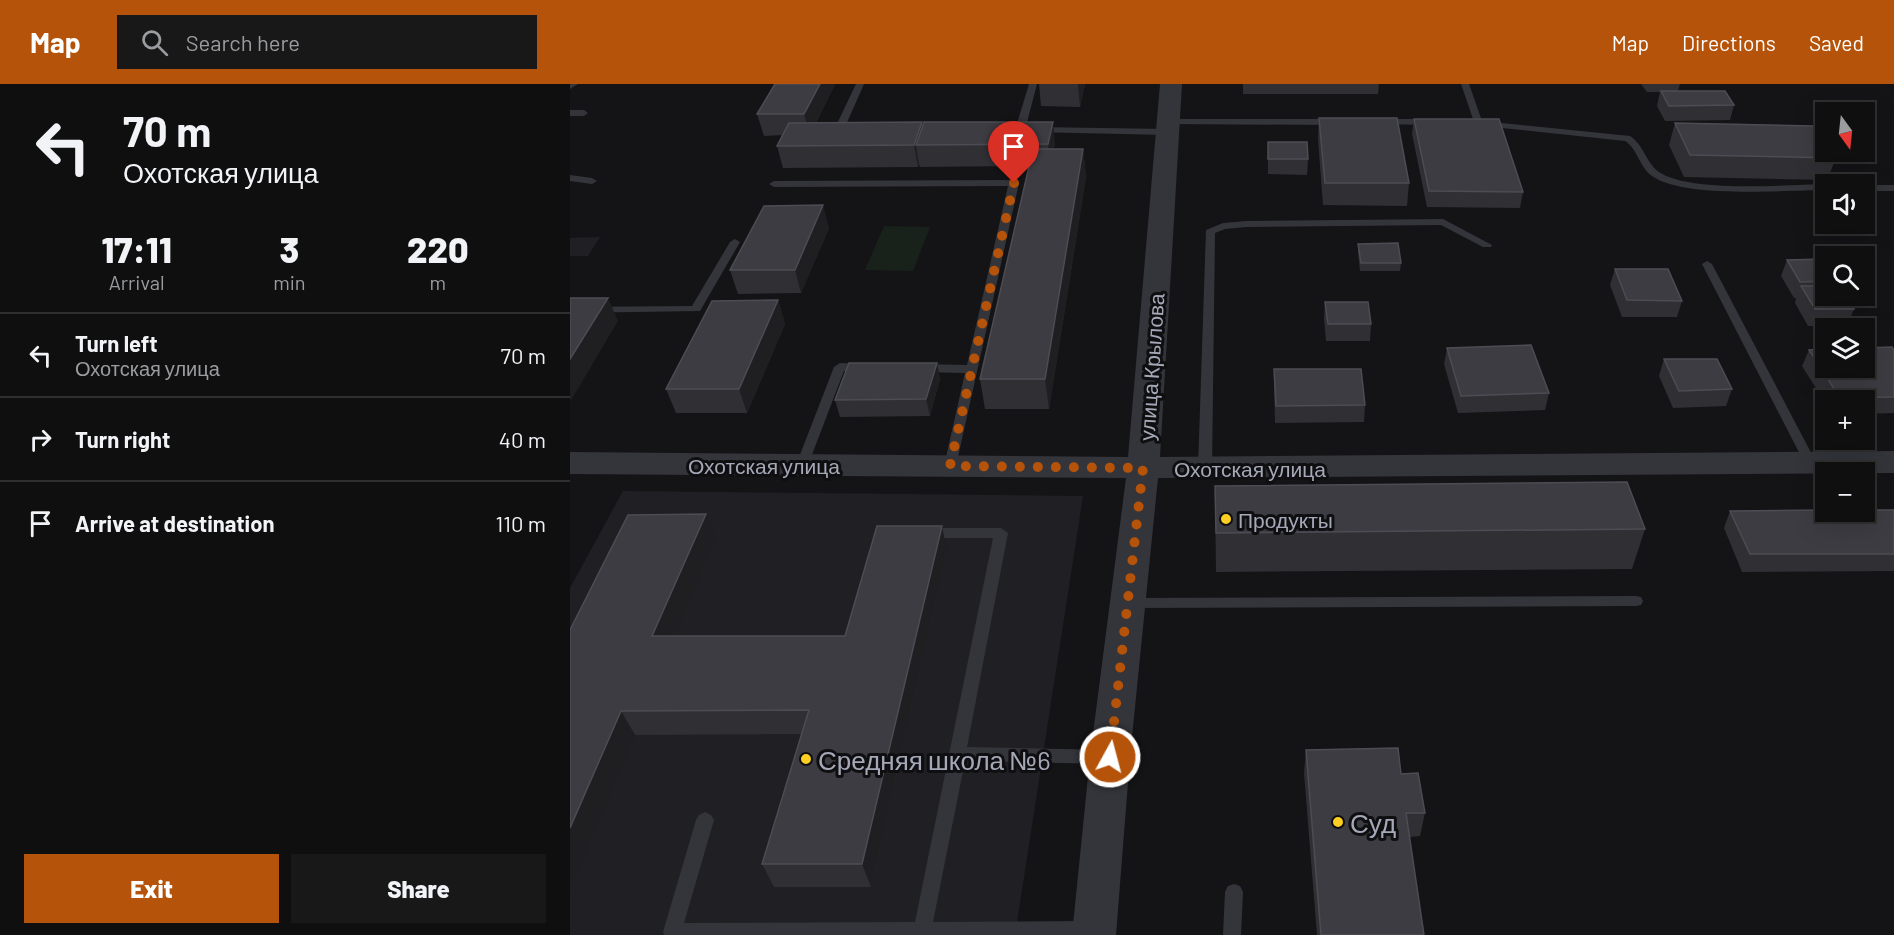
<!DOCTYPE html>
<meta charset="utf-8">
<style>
:root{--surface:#0f0f10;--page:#181819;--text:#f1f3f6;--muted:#9b9c9f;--line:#2f2f30;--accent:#b45309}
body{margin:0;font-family:Barlow,sans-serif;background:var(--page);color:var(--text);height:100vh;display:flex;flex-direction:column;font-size:22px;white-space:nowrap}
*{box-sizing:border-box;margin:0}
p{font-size:20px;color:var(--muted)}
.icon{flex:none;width:33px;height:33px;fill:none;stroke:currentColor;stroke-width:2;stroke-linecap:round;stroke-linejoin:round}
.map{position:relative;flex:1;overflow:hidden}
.panel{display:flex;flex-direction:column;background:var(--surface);width:570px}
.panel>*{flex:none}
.hud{background:#0f0f10;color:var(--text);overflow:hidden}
.needle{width:39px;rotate:165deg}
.fabs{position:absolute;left:1245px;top:18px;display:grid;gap:12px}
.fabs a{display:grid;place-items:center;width:60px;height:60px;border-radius:0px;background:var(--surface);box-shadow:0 6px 24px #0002,0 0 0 2px var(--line);font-size:30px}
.pin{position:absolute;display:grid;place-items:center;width:51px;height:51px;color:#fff;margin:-62px -26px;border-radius:50% 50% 50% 0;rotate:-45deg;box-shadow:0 0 6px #0007}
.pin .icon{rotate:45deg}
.me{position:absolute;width:66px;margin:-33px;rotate:7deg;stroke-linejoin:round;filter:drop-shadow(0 0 4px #0008)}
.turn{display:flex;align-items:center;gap:21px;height:126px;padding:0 24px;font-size:27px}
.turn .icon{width:78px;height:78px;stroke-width:2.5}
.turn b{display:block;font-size:42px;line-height:51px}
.eta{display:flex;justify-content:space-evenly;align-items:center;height:102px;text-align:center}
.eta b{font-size:36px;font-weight:800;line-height:42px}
.cta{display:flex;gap:12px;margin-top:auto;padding:12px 24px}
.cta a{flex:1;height:69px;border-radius:0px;background:var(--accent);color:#fff;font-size:24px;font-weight:800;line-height:69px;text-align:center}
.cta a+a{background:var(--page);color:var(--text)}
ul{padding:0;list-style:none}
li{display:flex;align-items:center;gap:18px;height:84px;padding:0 24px;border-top:2px solid var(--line)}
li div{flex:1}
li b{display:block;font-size:22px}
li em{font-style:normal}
header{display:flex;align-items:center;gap:36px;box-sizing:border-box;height:84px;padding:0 30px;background:var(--accent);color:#fff}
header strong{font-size:28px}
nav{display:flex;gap:33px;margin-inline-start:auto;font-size:21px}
.search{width:420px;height:54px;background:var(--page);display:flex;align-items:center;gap:15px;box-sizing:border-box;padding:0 21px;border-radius:0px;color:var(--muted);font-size:22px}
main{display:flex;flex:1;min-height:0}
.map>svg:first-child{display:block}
.built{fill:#201f23}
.green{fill:#19211b}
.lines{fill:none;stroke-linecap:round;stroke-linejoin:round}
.service{fill:#34353b;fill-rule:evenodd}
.tertiary{fill:#34353b;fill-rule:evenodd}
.wall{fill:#302f34}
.shaded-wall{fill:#1f1f22}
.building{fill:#3c3c42;stroke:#4c4d54;stroke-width:1.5}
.route{stroke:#b45309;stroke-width:10;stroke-dasharray:0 18}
.poi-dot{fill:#ffce22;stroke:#0f0f11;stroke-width:2}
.labels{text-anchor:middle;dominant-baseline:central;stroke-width:6;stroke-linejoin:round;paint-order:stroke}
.street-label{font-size:21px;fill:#a4a8b7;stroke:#0f0f11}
.poi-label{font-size:21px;fill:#a4a8b7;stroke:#0f0f11;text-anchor:start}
.near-poi-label{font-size:26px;fill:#a4a8b7;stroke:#0f0f11;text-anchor:start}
</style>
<header>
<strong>Map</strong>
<div class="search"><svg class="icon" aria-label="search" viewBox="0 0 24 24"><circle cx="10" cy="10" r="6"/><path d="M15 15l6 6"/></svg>Search here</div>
<nav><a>Map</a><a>Directions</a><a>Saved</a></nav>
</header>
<main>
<section class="panel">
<div class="hud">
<div class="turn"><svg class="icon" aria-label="left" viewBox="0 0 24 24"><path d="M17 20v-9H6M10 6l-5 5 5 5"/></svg><div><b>70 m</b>Охотская улица</div></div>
</div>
<div class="eta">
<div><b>17:11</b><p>Arrival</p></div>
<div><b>3</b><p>min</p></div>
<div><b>220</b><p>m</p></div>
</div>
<ul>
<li><svg class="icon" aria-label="left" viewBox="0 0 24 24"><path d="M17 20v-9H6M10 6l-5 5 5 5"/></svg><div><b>Turn left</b><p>Охотская улица</p></div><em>70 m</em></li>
<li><svg class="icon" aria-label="right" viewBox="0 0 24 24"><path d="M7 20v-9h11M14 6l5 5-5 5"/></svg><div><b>Turn right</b></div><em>40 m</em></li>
<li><svg class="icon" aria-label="arrive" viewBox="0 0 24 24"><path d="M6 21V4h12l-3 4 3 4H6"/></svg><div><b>Arrive at destination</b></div><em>110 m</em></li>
</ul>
<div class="cta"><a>Exit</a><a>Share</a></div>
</section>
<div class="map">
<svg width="1324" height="851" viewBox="0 0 1324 851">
<rect width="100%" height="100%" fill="#141416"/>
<!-- built -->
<g class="built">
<polygon points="30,153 18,172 0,172 0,154"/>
<polygon points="53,407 513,412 445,851 0,851 0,504"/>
</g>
<!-- green -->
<polygon class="green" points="314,142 360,143 343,187 295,186"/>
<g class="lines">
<!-- service -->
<g class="service">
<polygon points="0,0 8,0 0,5"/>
<polygon points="286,0 294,0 275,43 283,46 278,49 266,48 264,46"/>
<polygon points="459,0 467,0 455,46 450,49 445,46"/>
<path d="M 891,0 L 899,0 L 912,37 L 1060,52 C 1074,61 1076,79 1089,88 C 1119,109 1218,101 1256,100 L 1258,100 L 1256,100 L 1256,106 C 1214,106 1115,115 1082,92 C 1069,83 1068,65 1055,57 L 895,40 L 895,36 L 903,35 Z"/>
<polygon points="0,26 14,26 18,29 14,32 0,32"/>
<polygon points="599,35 765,35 770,38 765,41 596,40 596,36"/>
<polygon points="811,35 861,35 866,38 861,41 808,40 806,38"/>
<polygon points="465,43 598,45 603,48 598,51 462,48 462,44"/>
<polygon points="0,91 22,94 27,97 22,100 0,97"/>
<polygon points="444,96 449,99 386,382 380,386 374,382 395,289 351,288 345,284 351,280 397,281 438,102 204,103 199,100 204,97"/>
<rect x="1294" y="101" width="30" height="6"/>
<polygon points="873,135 922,161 921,163 913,163 871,141 676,143 655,145 645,149 642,384 635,388 630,387 628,384 636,146 653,139 676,137"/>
<polygon points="165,155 170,158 130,227 0,229 0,223 122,222 160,158"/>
<polygon points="1137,177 1142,180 1247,380 1246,383 1241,384 1235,380 1132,180"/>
<polygon points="270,279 293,280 299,284 293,288 274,287 238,381 232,385 227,384 226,381 264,283"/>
<polygon points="357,444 431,444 438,449 397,663 538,666 544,668 546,673 544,678 538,680 395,677 363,838 520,837 526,840 529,846 527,851 94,851 93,848 126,736 129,731 135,728 141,731 144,736 114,839 345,838 423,454 357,454 350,449"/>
<polygon points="1066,512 1071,513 1073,517 1071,521 1066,522 559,524 554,523 552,519 554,515 559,514"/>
<polygon points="664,800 670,802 673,808 671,851 653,851 655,808 658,802"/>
</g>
<!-- tertiary -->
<polygon class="tertiary" points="590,0 612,0 590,373 1324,367 1324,389 588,394 560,673 546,851 502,851 520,673 556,394 0,390 0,368 558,373"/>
</g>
<!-- wall -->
<g class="wall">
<polygon points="265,0 246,39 352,38 353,41 485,59 484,65 513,65 516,93 479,325 415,325 410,295 459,82 350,83 349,80 348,83 213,84 207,62 212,51 194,52 187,30"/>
<polygon points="469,0 515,0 510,23 471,22"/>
<polygon points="673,0 809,0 808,10 673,10"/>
<polygon points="1071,0 1110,0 1108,7 1164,21 1160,36 1095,37 1087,22 1090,8 1077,8"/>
<polygon points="749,34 839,99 837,122 753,121 748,55"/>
<polygon points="844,35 953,108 950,124 857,123 842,50"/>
<polygon points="1105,39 1266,74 1257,96 1114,93 1099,61"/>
<polygon points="698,58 738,75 737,91 698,90"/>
<polygon points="259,144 231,209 168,210 160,186"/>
<polygon points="788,160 831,179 830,187 790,187 788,168"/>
<polygon points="1217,176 1256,177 1256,212 1284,225 1277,242 1238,242 1225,219 1226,214 1224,214 1211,192"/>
<polygon points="1045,185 1112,217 1107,233 1052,233 1040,201"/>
<polygon points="208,216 215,240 177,329 106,329 96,305"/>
<polygon points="755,218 801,240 800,257 756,257 754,235"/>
<polygon points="877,264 979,309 975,326 888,329 874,280"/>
<polygon points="1239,266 1324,266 1324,329 1294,330 1294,316 1256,316 1256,320 1232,282"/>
<polygon points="1094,275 1162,305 1156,322 1103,324 1089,292"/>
<polygon points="367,279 370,295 360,332 270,333 265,316"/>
<polygon points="704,285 795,321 794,338 705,339 704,302"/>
<polygon points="645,402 1075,445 1062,485 646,488"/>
<polygon points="1324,426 1324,487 1172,488 1154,444 1160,427"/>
<polygon points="146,455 105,552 275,552 377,467 301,803 204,803 192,780 231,650 65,651 0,546"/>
<polygon points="736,666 831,690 855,729 850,752 839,753 854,851 747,851 734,689"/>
</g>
<!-- shaded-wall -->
<g class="shaded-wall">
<polygon points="250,0 265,0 240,51 234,30"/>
<polygon points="508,0 515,0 510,23"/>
<polygon points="352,38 357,60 346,61 349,80 348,83 344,61"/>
<polygon points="483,38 485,59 480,82 478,60"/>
<polygon points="513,65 516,93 479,325 475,295"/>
<polygon points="253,121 259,144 231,209 225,186"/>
<polygon points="38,214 48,237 0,318 0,275"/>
<polygon points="208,216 215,240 177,329 169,305"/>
<polygon points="367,279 370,295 360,332 356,315"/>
<polygon points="136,430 146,455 95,577 82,552"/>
<polygon points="372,442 377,467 301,803 292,780"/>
<polygon points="51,627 65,651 0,806 0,744"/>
</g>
<!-- building -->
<g class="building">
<polygon points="205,0 250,0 234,30 187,30"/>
<polygon points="1091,7 1155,7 1164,21 1099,22"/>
<polygon points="749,34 827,34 839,99 755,99"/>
<polygon points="844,35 929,35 953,108 859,107"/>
<polygon points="352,38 344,61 207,62 219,39"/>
<polygon points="354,38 483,38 478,60 346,61"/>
<polygon points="1105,39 1245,42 1256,58 1256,68 1262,68 1266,74 1120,71"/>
<polygon points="698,58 737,58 738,75 698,75"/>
<polygon points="463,65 513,65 475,295 410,295"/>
<polygon points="253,121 225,186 160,186 194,122"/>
<polygon points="828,159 831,179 791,179 788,160"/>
<polygon points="1254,175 1256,177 1256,197 1230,198 1217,176"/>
<polygon points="1045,185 1098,185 1112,217 1057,216"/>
<polygon points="1231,202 1256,202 1256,212 1276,212 1284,225 1245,225"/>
<polygon points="0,214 38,214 0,275"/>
<polygon points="208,216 169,305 96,305 142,217"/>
<polygon points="755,218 798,218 801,240 758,240"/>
<polygon points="961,261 979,309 891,312 877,264"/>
<polygon points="1322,263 1324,266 1324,313 1270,314 1239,266 1256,265 1256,284 1294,284 1294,264"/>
<polygon points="1094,275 1147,275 1162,305 1109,307"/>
<polygon points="279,279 367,279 356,315 265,316"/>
<polygon points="704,285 791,285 795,321 706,322"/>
<polygon points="1057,398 1075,445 646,449 645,402"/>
<polygon points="1256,426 1256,428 1294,428 1294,426 1324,426 1324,470 1180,470 1160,427"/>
<polygon points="136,430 82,552 275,552 307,442 372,442 292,780 192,780 239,626 51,627 0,744 0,546 58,431"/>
<polygon points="828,664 831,690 848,689 855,729 836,729 854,851 751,851 736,666"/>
</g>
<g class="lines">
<!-- route -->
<polyline class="route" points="444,99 380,382 573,384 540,673"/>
</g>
<!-- markers -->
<g class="poi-dot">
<circle cx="656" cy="435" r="6"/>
<circle cx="236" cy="675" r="6"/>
<circle cx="768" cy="738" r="6"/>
</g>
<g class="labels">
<!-- street labels -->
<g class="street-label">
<text transform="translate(581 283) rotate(-86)">улица Крылова</text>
<text x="194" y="381">Охотская улица</text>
<text x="680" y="384">Охотская улица</text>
</g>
<!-- poi labels -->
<g class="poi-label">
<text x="668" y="435">Продукты</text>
</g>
<!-- near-poi labels -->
<g class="near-poi-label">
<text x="248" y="675">Средняя школа №6</text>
<text x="780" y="738">Суд</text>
</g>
</g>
</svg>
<div class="fabs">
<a><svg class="needle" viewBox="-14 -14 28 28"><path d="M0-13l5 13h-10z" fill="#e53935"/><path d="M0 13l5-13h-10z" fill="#9b9c9f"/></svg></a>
<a><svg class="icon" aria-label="sound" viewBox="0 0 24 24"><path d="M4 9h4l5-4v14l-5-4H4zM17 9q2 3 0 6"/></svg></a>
<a><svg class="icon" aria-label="search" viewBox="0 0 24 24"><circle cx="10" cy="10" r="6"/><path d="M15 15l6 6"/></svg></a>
<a><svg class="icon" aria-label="layers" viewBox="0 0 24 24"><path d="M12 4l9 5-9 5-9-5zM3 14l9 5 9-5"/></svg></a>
<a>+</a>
<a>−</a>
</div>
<div class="pin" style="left:444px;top:99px;background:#d93025"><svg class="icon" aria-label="arrive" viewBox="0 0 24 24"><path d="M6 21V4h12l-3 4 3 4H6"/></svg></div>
<svg class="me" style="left:540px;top:673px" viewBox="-20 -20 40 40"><circle r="17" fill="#b45309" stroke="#fff" stroke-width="3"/><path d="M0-11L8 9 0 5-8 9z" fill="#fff"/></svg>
</div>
</main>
